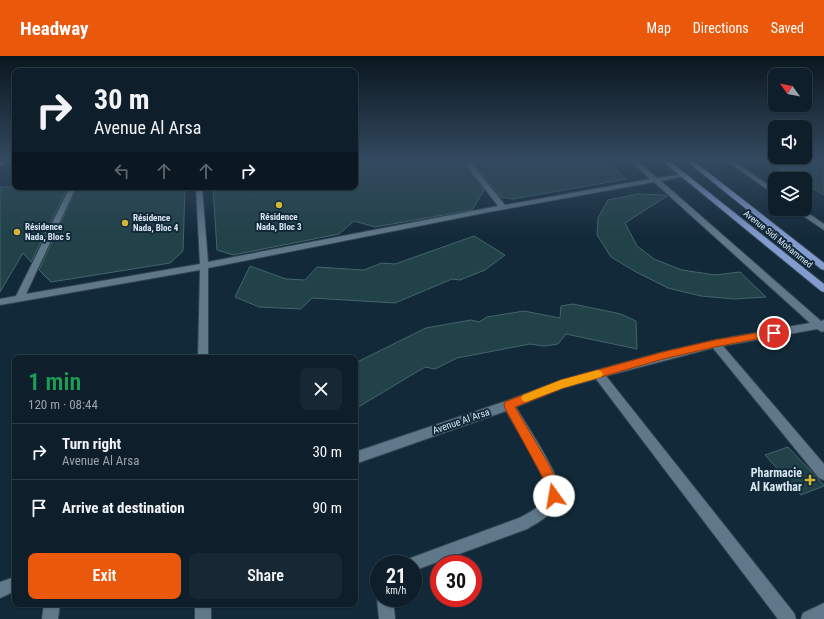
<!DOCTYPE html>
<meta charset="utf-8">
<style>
:root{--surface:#0e1f2b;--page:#172733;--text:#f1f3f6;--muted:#9ba2a9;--line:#2e3d47;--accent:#ea580c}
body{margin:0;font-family:"Roboto Condensed",sans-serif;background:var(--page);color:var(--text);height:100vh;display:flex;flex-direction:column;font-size:15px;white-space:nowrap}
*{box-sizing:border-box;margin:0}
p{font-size:13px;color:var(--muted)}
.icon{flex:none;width:22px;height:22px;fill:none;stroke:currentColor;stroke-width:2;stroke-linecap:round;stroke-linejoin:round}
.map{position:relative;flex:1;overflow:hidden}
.side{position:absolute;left:12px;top:299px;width:346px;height:252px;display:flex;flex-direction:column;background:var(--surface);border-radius:8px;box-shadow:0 1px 3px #0004,0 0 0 1px var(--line)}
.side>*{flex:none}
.banner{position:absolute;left:12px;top:12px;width:346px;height:122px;border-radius:8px;box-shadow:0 1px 3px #0004,0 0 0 1px var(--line);background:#0e1f2b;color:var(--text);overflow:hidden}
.needle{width:26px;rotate:303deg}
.buttons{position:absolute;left:768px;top:12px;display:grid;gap:8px}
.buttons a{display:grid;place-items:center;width:44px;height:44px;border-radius:8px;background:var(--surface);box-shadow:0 1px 3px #0004,0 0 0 1px var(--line);font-size:20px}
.speed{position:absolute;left:370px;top:499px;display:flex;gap:8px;font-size:20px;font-weight:700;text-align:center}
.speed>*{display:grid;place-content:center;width:52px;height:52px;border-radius:50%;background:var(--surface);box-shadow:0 1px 3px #0004,0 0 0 1px var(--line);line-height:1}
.speed small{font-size:10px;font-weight:400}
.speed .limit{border:6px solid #d22;background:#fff;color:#111}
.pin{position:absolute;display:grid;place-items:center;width:34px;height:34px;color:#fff;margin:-17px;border:2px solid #fff;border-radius:50%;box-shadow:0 1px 4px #0007}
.me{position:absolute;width:44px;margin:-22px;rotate:347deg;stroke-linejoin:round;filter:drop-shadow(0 0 3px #0008)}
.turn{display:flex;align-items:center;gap:14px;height:84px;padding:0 16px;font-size:18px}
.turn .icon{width:52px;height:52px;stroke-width:2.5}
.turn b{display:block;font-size:28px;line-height:34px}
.lanes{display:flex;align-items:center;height:38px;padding:0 16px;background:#0003;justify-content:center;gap:20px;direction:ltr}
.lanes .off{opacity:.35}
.round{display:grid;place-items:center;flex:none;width:42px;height:42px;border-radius:8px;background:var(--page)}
.head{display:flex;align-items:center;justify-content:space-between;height:68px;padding:0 16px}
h1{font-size:24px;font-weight:600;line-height:30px;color:#1e9e55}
.primary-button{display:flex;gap:8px;margin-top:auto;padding:8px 16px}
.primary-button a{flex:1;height:46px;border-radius:8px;background:var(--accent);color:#fff;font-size:16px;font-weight:600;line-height:46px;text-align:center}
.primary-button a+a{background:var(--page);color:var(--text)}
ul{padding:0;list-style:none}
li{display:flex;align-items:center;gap:12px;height:56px;padding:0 16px;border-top:1px solid var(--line)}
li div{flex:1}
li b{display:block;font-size:15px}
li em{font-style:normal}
header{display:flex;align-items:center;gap:24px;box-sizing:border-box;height:56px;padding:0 20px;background:var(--accent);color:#fff}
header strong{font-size:19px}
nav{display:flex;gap:22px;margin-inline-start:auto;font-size:14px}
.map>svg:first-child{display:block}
.building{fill:#214248;stroke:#43656c}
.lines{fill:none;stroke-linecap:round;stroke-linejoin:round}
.minor-casing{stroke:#344551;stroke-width:2}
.primary-casing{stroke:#344551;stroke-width:2}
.minor{fill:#5f788a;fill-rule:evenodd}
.primary{fill:#829ccf;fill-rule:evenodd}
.route{fill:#ea580c;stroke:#983908}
.slow{fill:#f59e0b}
.poi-dot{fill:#d3b635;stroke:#122939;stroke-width:1.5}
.labels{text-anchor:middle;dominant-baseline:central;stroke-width:4;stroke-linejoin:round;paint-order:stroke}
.far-poi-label{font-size:9px;font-weight:bold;fill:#d8e6f0;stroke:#122939;text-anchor:start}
.far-street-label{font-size:9px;fill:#d8e6f0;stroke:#122939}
.street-label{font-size:10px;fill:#d8e6f0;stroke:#122939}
.near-poi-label{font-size:12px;font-weight:bold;fill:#d8e6f0;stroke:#122939;text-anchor:end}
</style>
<header>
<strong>Headway</strong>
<nav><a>Map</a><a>Directions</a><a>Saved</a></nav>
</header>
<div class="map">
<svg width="824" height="563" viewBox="0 0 824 563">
<rect width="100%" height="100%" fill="#122939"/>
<!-- building -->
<g class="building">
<polygon points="355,103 461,103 484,134 472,154 375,171 354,165 339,178 233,199 217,194 213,131 355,131"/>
<polygon points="470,103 605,103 626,123 513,143 501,141"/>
<polygon points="764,103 813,103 824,109 824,139 805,128 805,123 797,123"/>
<polygon points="0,131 68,131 31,206 23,197 0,236"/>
<polygon points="77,131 185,131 183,195 170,207 51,226 39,214"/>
<polygon points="638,138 666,139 667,140 625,167 637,190 654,203 682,214 715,219 740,216 766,241 734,243 701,240 668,232 636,216 611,201 597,179 598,162 608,144"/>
<polygon points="474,180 505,199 485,214 460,224 452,223 395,247 312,242 301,253 259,251 235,241 250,210 286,223 305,224 317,211 364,214 382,207 395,208"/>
<polygon points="573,248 621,258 636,265 637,293 566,278 558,288 544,290 530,288 457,302 435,313 425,311 355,353 355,307 426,272 471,264 479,266 487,261 524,255 560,262 561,250"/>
<polygon points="788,391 824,429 824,430 801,439 765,399"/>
</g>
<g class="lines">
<!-- minor casing -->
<g class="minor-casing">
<g id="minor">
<polygon points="6,103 14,103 0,110 0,106"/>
<path d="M 462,103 L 468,103 L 505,149 L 650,123 L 629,103 L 636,103 L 657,122 L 685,118 L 685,120 L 661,125 L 821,265 L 824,264 L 824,275 L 822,276 L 817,273 L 723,290 L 824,408 L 824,424 L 819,422 L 713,292 L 606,320 L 794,557 L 796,563 L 778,563 L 596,323 L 563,332 L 516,351 C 525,367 563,423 561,439 C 557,456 541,465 527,473 L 413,515 L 413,508 L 406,508 L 408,503 L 519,462 C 529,457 545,449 547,437 C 549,424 514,369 506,355 L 355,408 L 355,396 L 506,345 L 561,324 L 663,296 L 715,284 L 810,267 L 654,126 L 489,156 L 208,212 L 208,302 L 198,302 L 200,214 L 0,249 L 0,243 L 16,240 L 70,131 L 76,131 L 26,238 L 200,208 L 196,131 L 202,131 L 208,206 L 498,150 Z"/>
<polygon points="724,103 731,103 775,134 775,139"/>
<polygon points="793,153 802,153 824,168 824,174"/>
<polygon points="15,521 15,535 0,542 0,526"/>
<polygon points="379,538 379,542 393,542 395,563 379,563 377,542"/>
<polygon points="824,547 824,563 801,563 803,557"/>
<polygon points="44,548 60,548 58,563 42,563"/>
<rect x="195" y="548" width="16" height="15"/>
</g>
</g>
<!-- primary casing -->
<g class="primary-casing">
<g id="primary">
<polygon points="660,103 667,103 824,228 824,236 821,235"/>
<polygon points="684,103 691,103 824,207 824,214 821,213"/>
</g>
</g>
<!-- minor -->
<use href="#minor" class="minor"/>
<!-- primary -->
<use href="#primary" class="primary"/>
</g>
<!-- sky -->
<linearGradient id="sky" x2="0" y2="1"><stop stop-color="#0a171f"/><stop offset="0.57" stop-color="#33495f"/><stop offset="1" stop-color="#33495f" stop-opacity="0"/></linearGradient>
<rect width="824" height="182" fill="url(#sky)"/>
<!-- route -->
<polygon class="route" points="774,274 777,275 778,277 777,279 715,291 663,303 563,332 515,351 548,407 560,431 558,444 554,445 549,444 548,440 548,431 505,352 504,349 505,346 561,324 663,296 715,284"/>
<!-- slow -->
<polygon class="slow" points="598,314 601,315 603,318 601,321 563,332 526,346 523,345 521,342 523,339 561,324"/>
<!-- markers -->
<g class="poi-dot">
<circle cx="279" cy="149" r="4"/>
<circle cx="125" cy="167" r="4"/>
<circle cx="17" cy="176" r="4"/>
<path d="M808 418h4v4h4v4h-4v4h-4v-4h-4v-4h4z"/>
</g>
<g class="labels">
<!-- far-poi labels -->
<g class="far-poi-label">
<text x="279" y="161" text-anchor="middle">Résidence<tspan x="279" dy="10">Nada, Bloc 3</tspan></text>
<text x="133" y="162">Résidence<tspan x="133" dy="10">Nada, Bloc 4</tspan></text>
<text x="25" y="171">Résidence<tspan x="25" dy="10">Nada, Bloc 5</tspan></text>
</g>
<!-- far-street labels -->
<g class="far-street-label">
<text transform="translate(778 183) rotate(39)">Avenue Sidi Mohammed</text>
</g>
<!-- street labels -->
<g class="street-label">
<text transform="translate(461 365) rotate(-19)">Avenue Al Arsa</text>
</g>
<!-- near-poi labels -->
<g class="near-poi-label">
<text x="802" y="417">Pharmacie<tspan x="802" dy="14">Al Kawthar</tspan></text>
</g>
</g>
</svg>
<div class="buttons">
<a><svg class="needle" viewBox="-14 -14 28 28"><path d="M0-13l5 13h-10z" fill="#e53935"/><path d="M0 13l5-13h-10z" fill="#9ba2a9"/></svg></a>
<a><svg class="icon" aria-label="sound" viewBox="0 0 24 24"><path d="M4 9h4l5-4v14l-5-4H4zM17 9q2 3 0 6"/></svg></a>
<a><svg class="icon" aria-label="layers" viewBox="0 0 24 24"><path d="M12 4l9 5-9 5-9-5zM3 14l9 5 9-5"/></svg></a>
</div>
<div class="speed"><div>21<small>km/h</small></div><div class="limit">30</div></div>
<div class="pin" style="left:774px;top:277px;background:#d93025"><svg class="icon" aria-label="arrive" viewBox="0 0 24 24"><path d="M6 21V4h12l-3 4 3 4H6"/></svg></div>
<svg class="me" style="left:554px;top:440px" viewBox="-20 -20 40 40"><circle r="19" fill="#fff"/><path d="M0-13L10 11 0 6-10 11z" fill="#ea580c"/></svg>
<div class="banner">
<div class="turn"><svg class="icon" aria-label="right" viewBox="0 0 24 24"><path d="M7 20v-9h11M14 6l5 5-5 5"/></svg><div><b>30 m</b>Avenue Al Arsa</div></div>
<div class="lanes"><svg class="icon off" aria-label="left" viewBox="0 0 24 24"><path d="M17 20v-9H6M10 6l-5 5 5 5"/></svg><svg class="icon off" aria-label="ahead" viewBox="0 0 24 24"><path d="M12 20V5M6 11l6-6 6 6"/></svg><svg class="icon off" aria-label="ahead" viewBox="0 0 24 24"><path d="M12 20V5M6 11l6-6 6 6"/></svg><svg class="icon" aria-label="right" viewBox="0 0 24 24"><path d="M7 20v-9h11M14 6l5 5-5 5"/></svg></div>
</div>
<section class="side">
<div class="head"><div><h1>1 min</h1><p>120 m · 08:44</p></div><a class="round"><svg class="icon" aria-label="close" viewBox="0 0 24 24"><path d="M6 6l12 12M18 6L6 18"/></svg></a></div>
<ul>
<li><svg class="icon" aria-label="right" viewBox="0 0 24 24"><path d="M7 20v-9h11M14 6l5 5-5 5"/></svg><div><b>Turn right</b><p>Avenue Al Arsa</p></div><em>30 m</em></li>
<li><svg class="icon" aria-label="arrive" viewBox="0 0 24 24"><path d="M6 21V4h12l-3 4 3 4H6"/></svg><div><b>Arrive at destination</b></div><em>90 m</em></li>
</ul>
<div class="primary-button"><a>Exit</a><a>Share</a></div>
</section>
</div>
